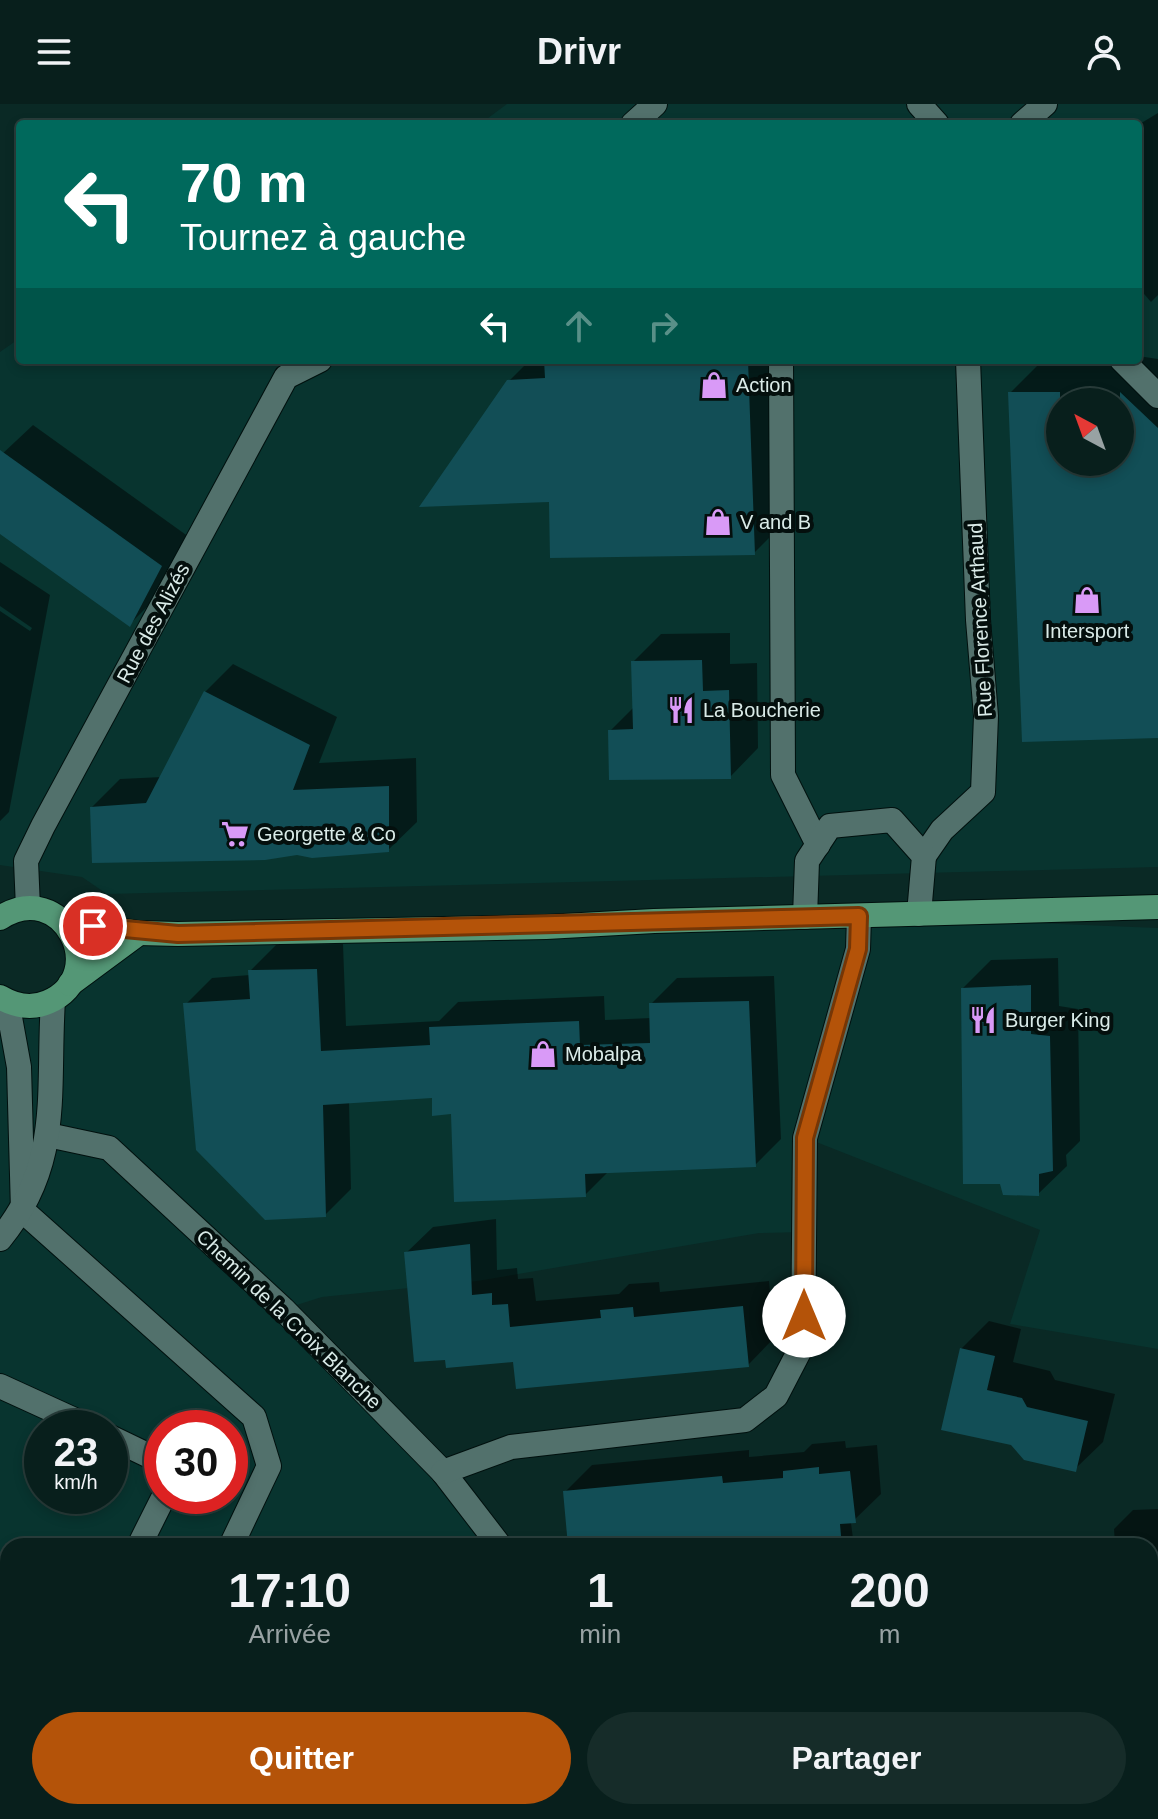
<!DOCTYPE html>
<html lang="fr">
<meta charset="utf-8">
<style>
:root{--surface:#081f1c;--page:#162c29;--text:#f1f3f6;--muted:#98a2a3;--line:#293d3b;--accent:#b45309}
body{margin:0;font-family:Arial,sans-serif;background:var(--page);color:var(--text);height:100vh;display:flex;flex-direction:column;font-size:30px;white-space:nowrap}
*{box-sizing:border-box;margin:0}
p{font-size:26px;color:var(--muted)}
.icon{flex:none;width:44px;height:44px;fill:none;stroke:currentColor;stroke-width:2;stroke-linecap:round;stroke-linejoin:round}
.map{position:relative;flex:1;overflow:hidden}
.drawer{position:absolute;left:0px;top:1434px;width:1158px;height:282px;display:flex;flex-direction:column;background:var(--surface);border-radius:24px 24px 0 0;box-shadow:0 4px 12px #0003,0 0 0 2px var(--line)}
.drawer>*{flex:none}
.top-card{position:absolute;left:16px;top:16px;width:1126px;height:244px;border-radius:8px;box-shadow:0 4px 12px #0003,0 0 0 2px var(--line);background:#00695c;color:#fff;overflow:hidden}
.needle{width:52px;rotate:319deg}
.buttons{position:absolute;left:1046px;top:284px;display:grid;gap:16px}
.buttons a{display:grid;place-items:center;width:88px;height:88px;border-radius:50%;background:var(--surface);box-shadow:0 4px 12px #0003,0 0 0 2px var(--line);font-size:40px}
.speed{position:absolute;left:24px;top:1306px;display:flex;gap:16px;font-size:40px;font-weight:700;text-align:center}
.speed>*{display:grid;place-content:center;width:104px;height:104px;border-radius:50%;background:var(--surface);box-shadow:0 4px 12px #0003,0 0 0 2px var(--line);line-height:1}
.speed small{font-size:20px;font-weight:400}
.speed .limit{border:12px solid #d22;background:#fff;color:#111}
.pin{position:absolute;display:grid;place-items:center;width:68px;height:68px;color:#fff;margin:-34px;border:4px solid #fff;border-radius:50%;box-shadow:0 2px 8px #0007}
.me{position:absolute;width:88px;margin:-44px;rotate:0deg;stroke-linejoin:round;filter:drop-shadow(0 0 6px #0008)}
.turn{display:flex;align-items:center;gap:28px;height:168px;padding:0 32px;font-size:36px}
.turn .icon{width:104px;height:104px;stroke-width:2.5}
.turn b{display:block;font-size:56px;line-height:68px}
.lanes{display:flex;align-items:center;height:76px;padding:0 32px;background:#0003;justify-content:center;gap:40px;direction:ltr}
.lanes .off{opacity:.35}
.eta{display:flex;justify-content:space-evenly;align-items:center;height:136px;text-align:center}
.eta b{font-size:48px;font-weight:600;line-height:56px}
.action{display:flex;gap:16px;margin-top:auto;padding:16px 32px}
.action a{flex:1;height:92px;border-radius:48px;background:var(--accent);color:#fff;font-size:32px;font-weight:600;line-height:92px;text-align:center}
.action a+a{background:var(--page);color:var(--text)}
header{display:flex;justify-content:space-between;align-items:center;height:104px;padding:0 32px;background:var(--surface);font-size:36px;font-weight:600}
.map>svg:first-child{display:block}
.built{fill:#08342f;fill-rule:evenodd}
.shadow{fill:#0007;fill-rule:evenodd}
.building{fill:#124e56}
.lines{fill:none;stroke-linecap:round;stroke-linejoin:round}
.minor-casing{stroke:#00100e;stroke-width:26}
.major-casing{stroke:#00100e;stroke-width:26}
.minor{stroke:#52716c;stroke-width:24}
.major{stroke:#549776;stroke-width:24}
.route-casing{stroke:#753606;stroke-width:20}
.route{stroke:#b45309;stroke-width:14}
.labels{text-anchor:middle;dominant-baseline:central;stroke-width:8;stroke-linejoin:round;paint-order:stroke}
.poi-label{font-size:20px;fill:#daebe8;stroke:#040f0d;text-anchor:start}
.street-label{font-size:20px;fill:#daebe8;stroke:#040f0d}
</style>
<header><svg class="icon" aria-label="menu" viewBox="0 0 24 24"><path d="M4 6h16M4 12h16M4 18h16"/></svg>Drivr<svg class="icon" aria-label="person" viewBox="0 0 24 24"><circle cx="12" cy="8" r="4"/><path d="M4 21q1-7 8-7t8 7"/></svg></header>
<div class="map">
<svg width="1158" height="1715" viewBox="0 0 1158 1715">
<rect width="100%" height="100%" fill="#0a2925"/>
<!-- built -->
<g class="built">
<path d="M 507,0 L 1158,0 L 1158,763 L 107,790 L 82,773 L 0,761 L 0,248 L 20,234 L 20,256 L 1138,256 L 1138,20 L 480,20 ZM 1060,298 L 1120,298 L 1120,358 L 1060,358 Z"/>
<path d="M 859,812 L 1158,824 L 1158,1245 L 1010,1220 L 1040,1126 L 806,1034 L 804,1128 L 759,1129 L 477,1177 L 322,1193 L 284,1205 L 500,1442 L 8,1442 L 8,1708 L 643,1708 L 647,1715 L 0,1715 L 0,893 L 42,901 L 139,829 ZM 42,1324 L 110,1324 L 110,1392 L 42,1392 ZM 162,1324 L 230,1324 L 230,1392 L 162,1392 Z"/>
</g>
<!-- shadow -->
<g class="shadow">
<polygon points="1158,9 1158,191 1151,198 1138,183 1138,21"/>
<path d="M 1138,252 L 1158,255 L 1158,632 L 1010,289 L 1043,256 L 1138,256 ZM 1060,298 L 1120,298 L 1120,358 L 1060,358 Z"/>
<polygon points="530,256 775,256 781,422 754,449 550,396 509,277"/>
<polygon points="33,321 189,433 158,492 130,520 0,427 0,352"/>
<polygon points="0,458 50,491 9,708 0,717 0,507 30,527 32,524 0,502"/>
<polygon points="730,529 730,560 757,559 758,644 730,673 610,627 634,603 633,558 661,530"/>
<polygon points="233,560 337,613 319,659 416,654 417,718 388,746 92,703 120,675 162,673 205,588"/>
<polygon points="343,840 346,922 439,917 458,898 604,892 605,916 651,914 651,900 677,874 774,872 781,1035 755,1061 610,1066 585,1091 453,1008 434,992 349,997 351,1085 325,1111 186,900 212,874 250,871 250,867 276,841"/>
<polygon points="1058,854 1059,902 1078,905 1080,1037 1066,1051 1067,1062 1038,1090 963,884 991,856"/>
<polygon points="496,1115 497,1166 517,1164 518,1175 533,1174 536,1197 619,1190 629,1180 659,1178 660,1188 769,1177 774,1234 748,1261 515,1256 406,1149 433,1123"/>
<polygon points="989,1217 1021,1225 1013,1258 1050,1267 1055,1276 1115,1290 1103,1338 1075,1365 1025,1355 961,1245"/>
<polygon points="845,1337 846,1344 877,1341 881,1390 851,1419 854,1442 776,1442 775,1436 742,1439 742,1442 677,1442 676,1436 598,1442 565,1388 592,1361 749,1346 749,1353 804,1348 812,1340"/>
<polygon points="1158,1405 1158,1476 1150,1477 1150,1442 1115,1442 1114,1425 1133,1406"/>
<polygon points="324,1708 432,1708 446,1715 321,1715"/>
<polygon points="1040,1708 1087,1708 1083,1715 1037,1715"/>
</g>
<!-- building -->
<g class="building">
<polygon points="544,256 748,256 755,451 550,454 549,398 419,403 507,276 545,274"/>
<polygon points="1008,288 1060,288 1060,358 1120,358 1120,288 1158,324 1158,634 1022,638"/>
<polygon points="0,346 162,462 130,523 0,430"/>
<polygon points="702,556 703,587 729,586 731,675 609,676 608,626 633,625 631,557"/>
<polygon points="204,587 310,641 293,686 389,682 389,748 312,754 297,751 265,756 92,759 90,703 146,699"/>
<polygon points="317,865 321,947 430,941 429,923 579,917 580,941 650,939 649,899 749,897 756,1063 585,1070 586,1093 454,1098 451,1010 432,1012 432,994 323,1001 326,1113 265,1116 196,1046 183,899 250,895 248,866"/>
<polygon points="1031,881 1031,930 1050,932 1053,1067 1039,1070 1039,1092 1003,1091 1000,1080 963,1080 961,884"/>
<polygon points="470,1140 472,1191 492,1189 492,1201 508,1200 510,1223 601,1214 600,1206 633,1203 634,1213 743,1202 749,1263 516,1285 513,1258 446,1264 445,1256 414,1258 404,1148"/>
<polygon points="960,1244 995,1252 987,1286 1022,1294 1027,1303 1088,1317 1076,1368 1024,1356 1011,1341 941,1326"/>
<polygon points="819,1363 819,1370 850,1367 856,1419 840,1420 841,1432 732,1442 675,1442 675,1438 568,1442 563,1387 722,1372 723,1379 783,1374 783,1367"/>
</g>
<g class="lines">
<!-- minor casing -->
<g class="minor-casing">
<g id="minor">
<polyline points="919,0 937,20"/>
<polyline points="633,20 655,0"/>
<polyline points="1022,20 1045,0"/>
<polyline points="781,256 783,671 818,741"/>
<polyline points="1122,256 1158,292"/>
<polyline points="924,752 942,726 983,688 986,612 978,516 968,256"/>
<polyline points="28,804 26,757 43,722 286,273 320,256"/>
<polyline points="805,813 807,757 830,722 892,716 924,752 919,810"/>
<polyline points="7,897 19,963 23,1107 254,1313 269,1362 231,1442"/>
<polyline points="48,1031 109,1044 283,1205 443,1368 500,1442"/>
<path d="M 0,1135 C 63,1059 47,988 53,896"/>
<polyline points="0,1282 92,1324"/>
<polyline points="110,1333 162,1358"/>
<polyline points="443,1368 511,1343 745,1316 776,1292 803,1240 805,1034 858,845 859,812"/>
<polyline points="139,1442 164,1392"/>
<polyline points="1150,1662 1158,1647"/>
<polyline points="647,1708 650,1715"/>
<polyline points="2,1715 8,1702"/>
<polyline points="99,1715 102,1708"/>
<polyline points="1123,1715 1126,1708"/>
</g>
</g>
<!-- major casing -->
<g class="major-casing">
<g id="major">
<path d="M 0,814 C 62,773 112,870 48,898 C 32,905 15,902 0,893"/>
<polyline points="63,818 139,829 178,830 546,823 654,817 1158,803"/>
<polyline points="70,880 139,829"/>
</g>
</g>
<!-- minor -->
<use href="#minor" class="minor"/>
<!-- major -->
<use href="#major" class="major"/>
</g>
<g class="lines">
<!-- route casing -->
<g class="route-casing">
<polyline id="route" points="93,822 178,830 859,812 858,845 805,1034 804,1212"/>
</g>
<!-- route -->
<use href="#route" class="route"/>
</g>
<!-- icons -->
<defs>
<g id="shop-bare" transform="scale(2.16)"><path d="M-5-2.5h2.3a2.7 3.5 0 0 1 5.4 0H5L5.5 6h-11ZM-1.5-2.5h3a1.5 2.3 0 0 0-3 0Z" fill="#d99af7" stroke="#040f0d" stroke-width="2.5" paint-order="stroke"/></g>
<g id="restaurant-bare" transform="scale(2.16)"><path d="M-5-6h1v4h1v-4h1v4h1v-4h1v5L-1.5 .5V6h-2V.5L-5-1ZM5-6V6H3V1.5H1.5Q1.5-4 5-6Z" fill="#d99af7" stroke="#040f0d" stroke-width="2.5" paint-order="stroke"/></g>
<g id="supermarket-bare" transform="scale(2.16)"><path d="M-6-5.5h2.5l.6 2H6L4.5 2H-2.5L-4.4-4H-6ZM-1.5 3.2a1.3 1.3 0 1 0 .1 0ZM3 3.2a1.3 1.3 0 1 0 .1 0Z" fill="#d99af7" stroke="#040f0d" stroke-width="2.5" paint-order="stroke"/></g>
</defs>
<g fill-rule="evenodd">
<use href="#shop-bare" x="714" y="281"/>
<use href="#shop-bare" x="718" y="418"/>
<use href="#shop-bare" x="1087" y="496"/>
<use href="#restaurant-bare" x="681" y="606"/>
<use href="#supermarket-bare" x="235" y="730"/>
<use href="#restaurant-bare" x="983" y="916"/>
<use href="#shop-bare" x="543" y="950"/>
</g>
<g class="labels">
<!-- poi labels -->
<g class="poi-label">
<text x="736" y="281">Action</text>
<text x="740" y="418">V and B</text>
<text x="1087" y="527" text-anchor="middle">Intersport</text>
<text x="703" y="606">La Boucherie</text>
<text x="257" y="730">Georgette &amp; Co</text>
<text x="1005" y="916">Burger King</text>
<text x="565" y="950">Mobalpa</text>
</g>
<!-- street labels -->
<g class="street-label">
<text transform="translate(980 516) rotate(-93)">Rue Florence Arthaud</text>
<text transform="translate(153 519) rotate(-62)">Rue des Alizés</text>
<text transform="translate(289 1215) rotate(44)">Chemin de la Croix Blanche</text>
</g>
</g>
</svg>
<div class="buttons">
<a><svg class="needle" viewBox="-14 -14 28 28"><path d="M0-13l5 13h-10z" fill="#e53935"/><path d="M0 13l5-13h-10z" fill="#98a2a3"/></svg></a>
</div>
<div class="speed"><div>23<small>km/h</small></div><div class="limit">30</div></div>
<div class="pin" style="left:93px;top:822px;background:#d93025"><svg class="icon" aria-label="arrive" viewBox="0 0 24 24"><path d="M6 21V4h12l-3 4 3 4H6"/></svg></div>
<svg class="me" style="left:804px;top:1212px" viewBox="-20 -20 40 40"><circle r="19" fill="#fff"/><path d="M0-13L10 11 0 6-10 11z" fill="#b45309"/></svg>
<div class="top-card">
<div class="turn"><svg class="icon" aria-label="left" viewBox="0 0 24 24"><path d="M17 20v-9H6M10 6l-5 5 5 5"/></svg><div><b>70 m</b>Tournez à gauche</div></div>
<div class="lanes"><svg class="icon" aria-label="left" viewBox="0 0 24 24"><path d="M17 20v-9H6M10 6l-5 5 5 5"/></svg><svg class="icon off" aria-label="ahead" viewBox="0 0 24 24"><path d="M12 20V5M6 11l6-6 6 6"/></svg><svg class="icon off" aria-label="right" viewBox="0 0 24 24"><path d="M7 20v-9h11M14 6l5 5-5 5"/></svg></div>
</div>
<section class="drawer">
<div class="eta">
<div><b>17:10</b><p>Arrivée</p></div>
<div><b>1</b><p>min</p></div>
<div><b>200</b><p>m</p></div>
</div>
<div class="action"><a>Quitter</a><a>Partager</a></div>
</section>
</div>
